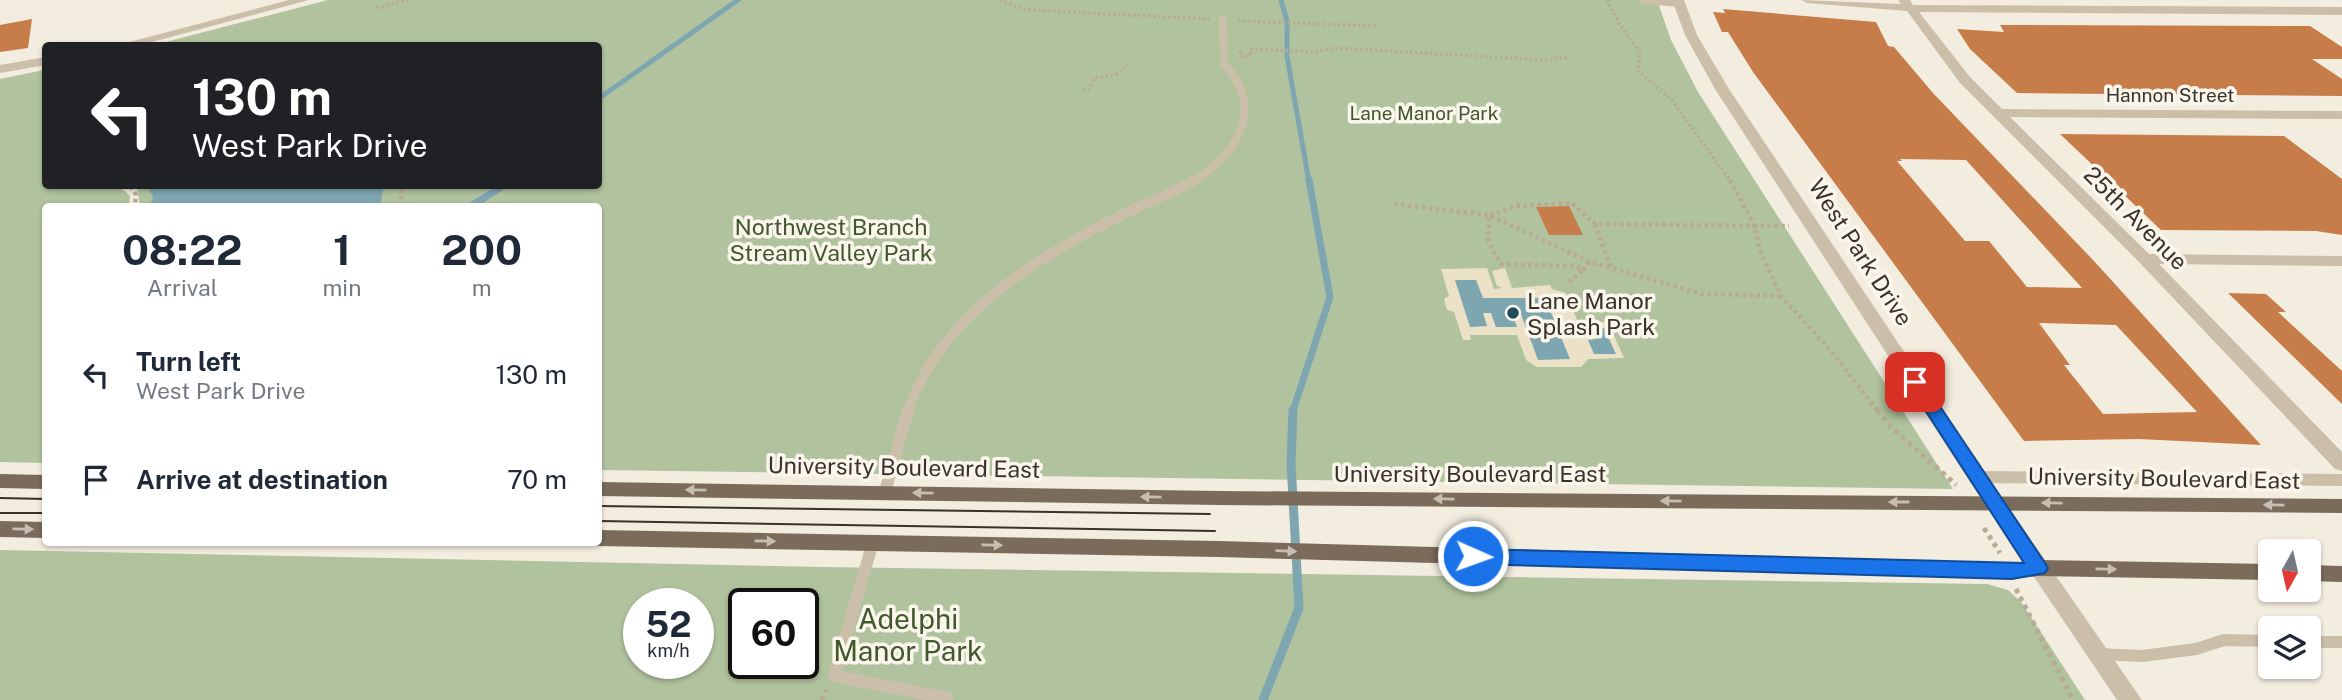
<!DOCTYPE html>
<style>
:root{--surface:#fff;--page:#f2f2f3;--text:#1f2937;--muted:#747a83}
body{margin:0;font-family:"Public Sans",sans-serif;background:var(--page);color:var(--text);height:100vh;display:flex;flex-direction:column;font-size:26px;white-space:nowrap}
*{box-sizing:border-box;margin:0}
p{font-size:23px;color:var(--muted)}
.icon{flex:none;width:38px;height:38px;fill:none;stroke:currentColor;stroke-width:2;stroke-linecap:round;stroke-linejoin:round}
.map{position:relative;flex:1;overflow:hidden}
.panel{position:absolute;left:42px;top:203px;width:560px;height:343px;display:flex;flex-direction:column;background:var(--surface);border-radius:7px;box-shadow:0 2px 5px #0004}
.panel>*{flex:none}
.banner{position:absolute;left:42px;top:42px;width:560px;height:147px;border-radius:7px;box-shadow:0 2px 5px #0004;background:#202124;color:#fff;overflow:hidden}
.needle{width:46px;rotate:188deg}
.fabs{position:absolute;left:2258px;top:539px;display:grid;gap:14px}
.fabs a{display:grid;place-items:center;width:63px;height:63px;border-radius:7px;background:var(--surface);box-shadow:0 2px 5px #0004;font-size:35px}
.speed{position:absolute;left:623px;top:588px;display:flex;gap:14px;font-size:35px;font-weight:700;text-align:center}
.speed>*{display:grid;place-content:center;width:91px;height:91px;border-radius:50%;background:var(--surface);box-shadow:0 2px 5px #0004;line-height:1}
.speed small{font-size:18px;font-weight:400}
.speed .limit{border:4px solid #111;border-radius:10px;background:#fff;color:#111}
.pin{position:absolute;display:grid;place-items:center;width:60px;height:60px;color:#fff;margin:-30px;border-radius:14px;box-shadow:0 4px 10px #0006}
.me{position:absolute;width:77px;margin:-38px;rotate:92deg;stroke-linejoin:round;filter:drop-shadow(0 0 5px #0008)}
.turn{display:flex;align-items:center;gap:24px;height:147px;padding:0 35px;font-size:32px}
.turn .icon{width:91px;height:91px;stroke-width:2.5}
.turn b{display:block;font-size:49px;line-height:60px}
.eta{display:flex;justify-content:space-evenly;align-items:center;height:119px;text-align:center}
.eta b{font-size:42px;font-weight:700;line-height:49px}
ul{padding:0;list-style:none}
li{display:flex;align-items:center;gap:21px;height:105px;padding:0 35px}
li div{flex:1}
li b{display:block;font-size:26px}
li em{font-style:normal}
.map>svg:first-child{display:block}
.green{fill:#b1c39e;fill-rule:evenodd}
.plaza{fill:#ebe1c6;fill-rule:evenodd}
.water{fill:#7ea6b1}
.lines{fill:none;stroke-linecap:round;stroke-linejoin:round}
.stream-far2{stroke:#7ea6b1;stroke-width:5}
.stream-far1{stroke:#7ea6b1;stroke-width:7}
.stream{stroke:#7ea6b1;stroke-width:9}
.building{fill:#c77d4a;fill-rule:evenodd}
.path-far2{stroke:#b8aa95;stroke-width:3.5;stroke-dasharray:2.5 2.5;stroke-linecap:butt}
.path-far1{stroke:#b8aa95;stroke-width:4.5;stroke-dasharray:3.5 3.5;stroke-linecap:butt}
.path{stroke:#b8aa95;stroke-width:5;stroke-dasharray:4.5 4.5;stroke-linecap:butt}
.lane-far2{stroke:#ccbfaa;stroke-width:8}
.lane-far1{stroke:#ccbfaa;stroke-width:10}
.lane{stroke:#ccbfaa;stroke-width:12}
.street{fill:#ccbfaa;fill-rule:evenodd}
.primary{fill:#7b6b5b;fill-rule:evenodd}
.tram{stroke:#39312a;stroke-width:2}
.oneway{fill:#c7beb2}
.route{fill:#1a73e8;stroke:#114b97;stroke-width:2}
.poi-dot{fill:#1f4d5c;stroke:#faf6ec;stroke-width:2.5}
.labels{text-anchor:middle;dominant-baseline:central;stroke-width:7;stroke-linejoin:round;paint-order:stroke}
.far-street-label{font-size:19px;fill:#39312a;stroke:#faf6ec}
.far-park-label{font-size:19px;fill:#41582d;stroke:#faf6ec}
.street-label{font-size:23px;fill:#39312a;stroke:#faf6ec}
.park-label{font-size:23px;fill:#41582d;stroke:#faf6ec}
.poi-label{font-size:23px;fill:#39312a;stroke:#faf6ec;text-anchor:start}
.near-park-label{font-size:28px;fill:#41582d;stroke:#faf6ec}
</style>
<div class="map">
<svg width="2342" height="700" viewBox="0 0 2342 700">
<rect width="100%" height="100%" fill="#f3eddf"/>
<!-- green -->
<g class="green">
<polygon points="328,0 1657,0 1671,40 1698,92 1953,489 599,470 598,206 140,206 137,186 598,186 598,46 154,45"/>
<polygon points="44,70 46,186 119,186 130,196 129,206 46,206 45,463 0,462 0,79"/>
<path d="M 0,550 L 824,567 L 1987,584 L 2008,590 L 2022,603 L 2085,700 L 0,700 ZM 639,604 L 698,604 L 698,663 L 639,663 ZM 744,604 L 803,604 L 803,663 L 744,663 Z"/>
</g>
<!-- plaza -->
<path class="plaza" d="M 1487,268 L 1494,289 L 1502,288 L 1497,286 L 1492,271 L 1505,268 L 1512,288 L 1550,285 L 1552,289 L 1566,293 L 1578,322 L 1608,322 L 1624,358 L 1588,359 L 1581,367 L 1537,367 L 1526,360 L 1517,335 L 1470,335 L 1471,340 L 1463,340 L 1454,312 L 1447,310 L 1444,299 L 1449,296 L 1441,269 ZM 1483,298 L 1545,298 L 1538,359 L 1521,314 L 1512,314 L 1516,326 L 1496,327 L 1491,313 L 1482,313 Z"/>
<!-- water -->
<g class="water">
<polygon points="147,186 384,186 380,206 150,206 153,197"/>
<polygon points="1455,280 1476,280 1483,298 1545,298 1570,359 1538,360 1521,314 1512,314 1517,327 1496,327 1491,313 1483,313 1487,326 1470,327"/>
<polygon points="1591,328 1604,328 1616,354 1594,354 1588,340 1596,339"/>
</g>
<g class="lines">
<!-- stream-far2 -->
<g class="stream-far2">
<polyline points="1281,0 1287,21 1287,56 1309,182"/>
<polyline points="598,99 738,0"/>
</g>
<!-- stream-far1 -->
<g class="stream-far1">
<polyline points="471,206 503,186"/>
<polyline points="1293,411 1330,297 1309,180"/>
</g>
<!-- stream -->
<polyline class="stream" points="1263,700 1299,608 1291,463 1293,410"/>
</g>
<!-- building -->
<g class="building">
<path d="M 1723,9 L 1876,22 L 1888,46 L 1894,47 L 1933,93 L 2094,261 L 2261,445 L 2139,439 L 2024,441 L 1753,72 L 1728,32 L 1722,32 L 1713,12 L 1725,13 ZM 1900,159 L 1966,160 L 2082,288 L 2027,287 L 1989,241 L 1965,241 L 1897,161 L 1902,161 ZM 2039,323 L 2116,325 L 2197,412 L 2103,414 L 2064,365 L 2070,365 Z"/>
<polygon points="32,19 28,48 0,52 0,25"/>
<polygon points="2000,25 2310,26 2342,47 2342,59 2312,59 2342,79 2342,96 2017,93 1970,49 1957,29 2004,32"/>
<polygon points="2060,134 2284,136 2342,179 2342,235 2316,231 2161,230"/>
<polygon points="1569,206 1583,235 1549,235 1536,207"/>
<polygon points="2228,293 2266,294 2286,312 2278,312 2342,371 2342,404"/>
</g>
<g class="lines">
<!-- path-far2 -->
<g class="path-far2">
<polyline points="1000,0 1026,10 1210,19"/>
<polyline points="1607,0 1619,24 1640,52 1638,71 1671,99 1731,182"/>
<polyline points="377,8 408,0"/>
<polyline points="1238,21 1377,26"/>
<polyline points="1240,51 1242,56 1250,56 1251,49 1314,52 1336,48 1545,60 1571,57"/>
<polyline points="1083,91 1089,89 1094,78 1117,74 1128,65"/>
</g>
<!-- path-far1 -->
<g class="path-far1">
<polyline points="1730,180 1755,227 1760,250 1781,296 1831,351 1878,411"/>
<polyline points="131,186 136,195 135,206"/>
<polyline points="1394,204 1489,215 1590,262 1702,294 1781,296"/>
<polyline points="399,206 403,186"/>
<polyline points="1595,224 1611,268"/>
<polyline points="1590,262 1583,270 1575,266 1501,264 1488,241 1489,215 1517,206 1572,203 1595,224 1789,226"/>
<polyline points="1569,282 1583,270"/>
</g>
<!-- path -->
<g class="path">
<polyline points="1877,410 1889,425 1956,485"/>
<polyline points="1984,528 2000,553"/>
<polyline points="2016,589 2073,700"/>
<polyline points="821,700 827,690"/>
</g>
<!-- lane-far2 -->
<g class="lane-far2">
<polyline points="1643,0 1679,3"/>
<path d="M 1192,182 C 1237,154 1266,109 1224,64 L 1223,20"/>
</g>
<!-- lane-far1 -->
<path class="lane-far1" d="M 908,411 C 940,317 1032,260 1118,217 C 1143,204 1170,195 1195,180"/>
<!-- lane -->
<g class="lane">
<polyline points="1977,477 2342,480"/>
<polyline points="885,492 908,410"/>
<polyline points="873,542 834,676 947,698"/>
<polyline points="2308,642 2342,642"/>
<polyline points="2098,654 2142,656 2196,649 2224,640 2270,641"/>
</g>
<!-- street -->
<g class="street">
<polygon points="289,0 309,0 137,46 114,46"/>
<polygon points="1672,0 1684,0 1697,35 1729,89 1984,472 2142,700 2117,700 1970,482 1715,89 1685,35"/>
<polygon points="1801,0 1901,4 1898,0 1910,0 1913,5 2342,7 2342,15 1919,12 1970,77 2002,109 2342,111 2342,119 2010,117 2149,254 2342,256 2342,266 2159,264 2342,452 2342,471 2335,469 2139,262 1960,83 1907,11 1807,3"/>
<polygon points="46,57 46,65 0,73 0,65"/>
</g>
<!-- primary -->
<g class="primary">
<polygon points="0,474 46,475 46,489 0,488"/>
<polygon points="598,482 1219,491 2342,499 2342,513 1219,505 598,496"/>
<polygon points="0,521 46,522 46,538 0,537"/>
<polygon points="598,530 1218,541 2012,563 2038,560 2270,564 2270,580 2038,576 2012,579 1218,557 598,546 590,542 598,542"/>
<polygon points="2308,565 2342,566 2342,582 2308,581"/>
</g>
<!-- tram -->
<g class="tram">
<polyline points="0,498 46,499"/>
<polyline points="598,506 1210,514"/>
<polyline points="0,513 46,513"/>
<polyline points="598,521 1215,531"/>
</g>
</g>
<!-- one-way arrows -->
<defs><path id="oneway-solid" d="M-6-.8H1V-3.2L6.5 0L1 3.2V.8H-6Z" transform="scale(1.75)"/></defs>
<g class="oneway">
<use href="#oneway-solid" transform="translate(696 490) rotate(-179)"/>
<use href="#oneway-solid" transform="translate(923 493) rotate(-179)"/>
<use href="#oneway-solid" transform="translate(1151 497) rotate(-179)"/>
<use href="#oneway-solid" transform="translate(1444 499) rotate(-179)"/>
<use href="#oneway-solid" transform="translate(1671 501) rotate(-179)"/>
<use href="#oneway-solid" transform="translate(1899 502) rotate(-180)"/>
<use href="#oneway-solid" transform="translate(2052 503) rotate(-179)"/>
<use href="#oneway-solid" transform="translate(2274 505) rotate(-179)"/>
<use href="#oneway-solid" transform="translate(23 529) rotate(1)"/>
<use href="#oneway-solid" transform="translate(765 541) rotate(1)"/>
<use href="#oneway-solid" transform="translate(992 545) rotate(1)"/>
<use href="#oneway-solid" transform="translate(1286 551) rotate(2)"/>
<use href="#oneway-solid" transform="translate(2106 569) rotate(1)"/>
</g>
<!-- route -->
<polygon class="route" points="1915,376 1921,378 2045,563 2048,568 2045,573 2012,579 1473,564 1463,556 1473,549 2024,563 1907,382"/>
<!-- markers -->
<circle class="poi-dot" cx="1513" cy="313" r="7"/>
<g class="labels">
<!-- far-street labels -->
<g class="far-street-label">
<text x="2170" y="95">Hannon Street</text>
</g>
<!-- far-park labels -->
<g class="far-park-label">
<text x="1424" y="113">Lane Manor Park</text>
</g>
<!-- street labels -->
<g class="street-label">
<text transform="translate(2136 218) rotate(45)">25th Avenue</text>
<text transform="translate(1861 252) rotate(57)">West Park Drive</text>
<text transform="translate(904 467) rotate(1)">University Boulevard East</text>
<text x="1470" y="473">University Boulevard East</text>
<text transform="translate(2164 478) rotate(1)">University Boulevard East</text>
</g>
<!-- park labels -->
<g class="park-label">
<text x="831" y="226">Northwest Branch<tspan x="831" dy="26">Stream Valley Park</tspan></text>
</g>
<!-- poi labels -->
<g class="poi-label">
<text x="1527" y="300">Lane Manor<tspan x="1527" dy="26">Splash Park</tspan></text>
</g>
<!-- near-park labels -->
<g class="near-park-label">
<text x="908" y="618">Adelphi<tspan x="908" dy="32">Manor Park</tspan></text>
</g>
</g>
</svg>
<div class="fabs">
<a><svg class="needle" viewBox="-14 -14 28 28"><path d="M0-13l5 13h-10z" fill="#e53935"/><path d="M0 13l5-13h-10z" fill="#747a83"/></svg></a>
<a><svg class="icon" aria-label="layers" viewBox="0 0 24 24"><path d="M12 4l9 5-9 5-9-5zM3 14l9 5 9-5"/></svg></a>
</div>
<div class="speed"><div>52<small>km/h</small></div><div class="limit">60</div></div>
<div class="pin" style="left:1915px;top:382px;background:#d93025"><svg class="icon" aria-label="arrive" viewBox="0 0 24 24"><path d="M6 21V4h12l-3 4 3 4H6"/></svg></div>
<svg class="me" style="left:1473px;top:556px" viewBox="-20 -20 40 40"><circle r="17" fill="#1a73e8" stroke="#fff" stroke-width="3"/><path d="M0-11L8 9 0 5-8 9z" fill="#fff"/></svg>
<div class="banner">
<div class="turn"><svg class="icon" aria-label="left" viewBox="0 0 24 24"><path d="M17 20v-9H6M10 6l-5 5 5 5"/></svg><div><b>130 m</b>West Park Drive</div></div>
</div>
<section class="panel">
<div class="eta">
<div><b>08:22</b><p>Arrival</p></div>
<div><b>1</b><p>min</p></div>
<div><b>200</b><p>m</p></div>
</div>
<ul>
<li><svg class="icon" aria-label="left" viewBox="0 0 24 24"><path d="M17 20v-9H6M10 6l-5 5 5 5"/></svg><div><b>Turn left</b><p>West Park Drive</p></div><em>130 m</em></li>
<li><svg class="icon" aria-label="arrive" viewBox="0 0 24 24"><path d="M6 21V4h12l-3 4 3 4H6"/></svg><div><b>Arrive at destination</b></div><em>70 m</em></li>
</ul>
</section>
</div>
